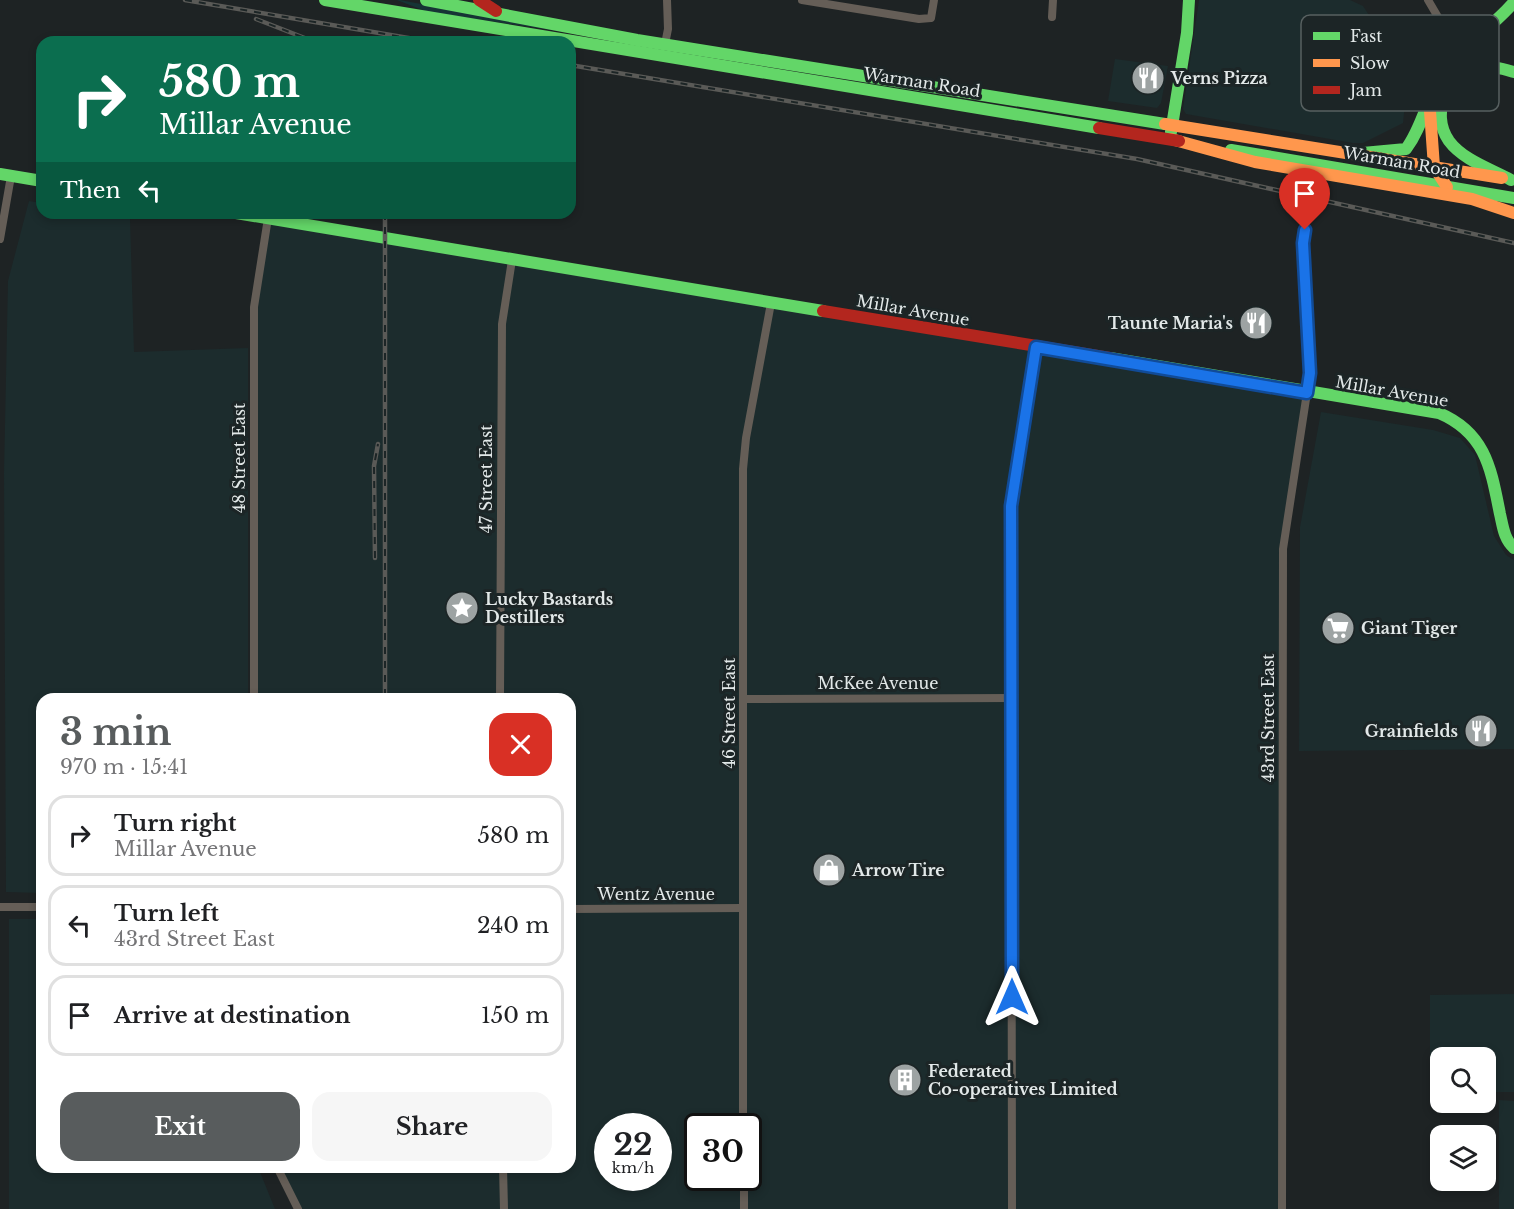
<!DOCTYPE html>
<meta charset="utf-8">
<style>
:root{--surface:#fff;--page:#f6f6f6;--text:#202124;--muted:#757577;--line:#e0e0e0;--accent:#585c5d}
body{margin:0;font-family:"Libre Baskerville",serif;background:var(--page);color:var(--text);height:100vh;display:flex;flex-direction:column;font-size:22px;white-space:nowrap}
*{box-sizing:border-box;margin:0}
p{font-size:20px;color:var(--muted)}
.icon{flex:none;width:33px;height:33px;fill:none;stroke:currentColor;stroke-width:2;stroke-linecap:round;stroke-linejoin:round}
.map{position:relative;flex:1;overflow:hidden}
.sheet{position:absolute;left:36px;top:693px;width:540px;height:480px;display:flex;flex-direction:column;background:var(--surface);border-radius:18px;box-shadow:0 3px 9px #0003}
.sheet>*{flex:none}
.top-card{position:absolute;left:36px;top:36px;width:540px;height:183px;border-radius:18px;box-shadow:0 3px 9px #0003;background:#0b6e4f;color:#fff;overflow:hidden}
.buttons{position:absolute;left:1430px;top:1047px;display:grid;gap:12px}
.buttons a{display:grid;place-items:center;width:66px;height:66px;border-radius:12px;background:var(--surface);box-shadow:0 3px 9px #0003;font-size:30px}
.speed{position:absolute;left:594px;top:1113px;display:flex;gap:12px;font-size:30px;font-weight:700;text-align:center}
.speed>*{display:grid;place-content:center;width:78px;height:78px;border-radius:50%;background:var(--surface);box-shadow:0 3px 9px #0003;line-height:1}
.speed small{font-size:15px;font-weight:400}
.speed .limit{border:3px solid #111;border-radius:9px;background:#fff;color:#111}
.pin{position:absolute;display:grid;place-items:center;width:51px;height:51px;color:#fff;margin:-62px -26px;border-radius:50% 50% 50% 0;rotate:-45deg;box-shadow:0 0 6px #0007}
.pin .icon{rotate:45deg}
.me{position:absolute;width:66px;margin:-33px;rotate:0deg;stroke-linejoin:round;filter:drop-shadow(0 0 4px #0008)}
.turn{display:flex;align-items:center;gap:21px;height:126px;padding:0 24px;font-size:27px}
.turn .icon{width:78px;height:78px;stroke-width:2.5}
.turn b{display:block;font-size:42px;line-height:51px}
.then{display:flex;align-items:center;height:57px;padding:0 24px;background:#0003;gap:12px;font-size:22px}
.round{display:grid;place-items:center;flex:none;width:63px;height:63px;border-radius:18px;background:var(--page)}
.headline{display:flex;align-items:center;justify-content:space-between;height:102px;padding:0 24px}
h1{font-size:36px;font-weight:800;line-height:45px;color:var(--accent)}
.primary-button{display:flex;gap:12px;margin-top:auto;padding:12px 24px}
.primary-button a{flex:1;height:69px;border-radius:18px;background:var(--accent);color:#fff;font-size:24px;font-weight:800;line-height:69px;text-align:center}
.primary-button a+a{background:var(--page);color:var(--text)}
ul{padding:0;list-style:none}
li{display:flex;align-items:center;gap:18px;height:81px;margin:0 12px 9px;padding:0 12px;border:3px solid var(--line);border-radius:18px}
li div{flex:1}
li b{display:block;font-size:22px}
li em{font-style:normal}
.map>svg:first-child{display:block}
.built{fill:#1c2c2d;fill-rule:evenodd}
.green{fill:#163435}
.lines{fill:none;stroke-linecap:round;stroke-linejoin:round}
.street{stroke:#655e57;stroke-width:8}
.fast{stroke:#63d668;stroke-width:12}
.slow{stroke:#ff974d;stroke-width:12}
.jam{stroke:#b3261e;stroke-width:12}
.rail-casing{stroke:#5a5a57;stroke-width:4.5}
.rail{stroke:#1c2526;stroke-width:2;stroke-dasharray:7;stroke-linecap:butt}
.route-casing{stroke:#114b97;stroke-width:15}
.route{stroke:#1a73e8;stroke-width:10}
.labels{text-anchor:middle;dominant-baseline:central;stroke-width:6;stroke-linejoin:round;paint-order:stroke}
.poi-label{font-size:16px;font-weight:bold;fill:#e2e8e8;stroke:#1c2526;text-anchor:start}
.street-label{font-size:16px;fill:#e2e8e8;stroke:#1c2526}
.key{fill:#1c2526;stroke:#576060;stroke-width:1.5}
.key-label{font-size:16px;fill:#e2e8e8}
</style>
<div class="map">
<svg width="1514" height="1209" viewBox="0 0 1514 1209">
<rect width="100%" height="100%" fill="#1e2324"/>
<!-- built -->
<g class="built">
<polygon points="1199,0 1350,0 1363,6 1397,58 1406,94 1403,123 1363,143 1353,143 1186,114 1183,109"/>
<polygon points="1115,59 1168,66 1161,103 1157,108 1108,101"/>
<polygon points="29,201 42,203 42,213 95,213 130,219 134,352 248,348 248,699 42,699 42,893 6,892 4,473 8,281"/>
<path d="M 268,218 L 1307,393 L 1284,543 L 1282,1209 L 298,1209 L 277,1167 L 570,1167 L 570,699 L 254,699 L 254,307 ZM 608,1126 L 658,1126 L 658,1178 L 608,1178 ZM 698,1126 L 748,1126 L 748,1178 L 698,1178 Z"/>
<polygon points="1321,412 1433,430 1460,438 1475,455 1494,536 1506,555 1514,560 1514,749 1299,751 1300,527"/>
<polygon points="9,919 42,919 42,1167 258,1167 275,1209 9,1209"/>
<polygon points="1514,994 1514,1092 1485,1092 1485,1058 1440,1058 1440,1092 1430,1092 1430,995"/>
<polygon points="1499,1100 1514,1101 1514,1209 1499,1209"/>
</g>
<!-- green -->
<polygon class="green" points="397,0 400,0 579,34 428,12"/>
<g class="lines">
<!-- street -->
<g class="street">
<polyline points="802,0 919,19 931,18 934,0"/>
<polyline points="1428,0 1438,17"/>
<polyline points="1052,17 1053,0"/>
<polyline points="665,44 668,29 667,0"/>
<polyline points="0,239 11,176"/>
<polyline points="254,699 254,307 268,218"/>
<polyline points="500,699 502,324 512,260"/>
<polyline points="744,699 1013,698"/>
<polyline points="0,907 42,907"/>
<polyline points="570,909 743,908"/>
<polyline points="743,1126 743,469 746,438 771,303"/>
<polyline points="277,1167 298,1209"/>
<polyline points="503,1167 504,1209"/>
<polyline points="744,1178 744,1209"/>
<polyline points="1012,1209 1011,523 1036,347"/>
<polyline points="1282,1209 1283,549 1310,373 1303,243 1305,230"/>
</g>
<!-- fast -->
<g class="fast">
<polyline points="325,0 1099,128"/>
<polyline points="426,0 637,40 1165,124"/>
<polyline points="1171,132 1187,33 1189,0"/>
<polyline points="1231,150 1514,198"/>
<path d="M 1352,154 L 1406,149 C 1424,125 1427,94 1445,70 C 1464,44 1493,27 1514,2"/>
<polyline points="0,174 42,181"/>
<path d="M 1511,180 C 1491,169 1463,160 1449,141 C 1429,112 1448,73 1483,68 C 1494,66 1503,69 1514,72"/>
<polyline points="236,213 823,311"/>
<path d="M 1110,358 L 1439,413 C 1486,433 1491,469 1500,514 C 1503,527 1504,539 1514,548"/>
</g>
<!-- slow -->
<g class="slow">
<polyline points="1430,111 1434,167 1447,187"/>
<polyline points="1165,124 1502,178"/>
<polyline points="1171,139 1255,162 1472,199 1514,213"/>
</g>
<!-- jam -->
<g class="jam">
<polyline points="479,0 496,11"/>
<polyline points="1099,128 1179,141"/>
<polyline points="823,311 1110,358"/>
</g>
<!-- rail casing -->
<g class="rail-casing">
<g id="rail">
<polyline points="185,0 432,42"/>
<polyline points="256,19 315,42"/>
<polyline points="570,65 1137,159 1514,243"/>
<polyline points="385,213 385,699"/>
<polyline points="375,558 374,466 378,444"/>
</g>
</g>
<!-- rail -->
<use href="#rail" class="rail"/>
</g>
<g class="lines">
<!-- route casing -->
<g class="route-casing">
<polyline id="route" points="1012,997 1011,506 1036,347 1307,393 1310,373 1303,243 1305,230"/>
</g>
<!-- route -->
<use href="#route" class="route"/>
</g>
<!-- icons -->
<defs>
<g id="restaurant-disc" transform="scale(1.725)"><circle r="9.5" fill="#9da3a3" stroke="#1c2526"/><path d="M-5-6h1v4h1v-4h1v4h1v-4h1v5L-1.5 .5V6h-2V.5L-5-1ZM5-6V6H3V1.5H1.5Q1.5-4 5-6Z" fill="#fff"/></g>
<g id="sight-disc" transform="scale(1.725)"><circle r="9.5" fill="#9da3a3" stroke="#1c2526"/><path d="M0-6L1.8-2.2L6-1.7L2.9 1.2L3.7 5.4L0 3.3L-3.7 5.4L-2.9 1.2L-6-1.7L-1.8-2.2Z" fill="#fff"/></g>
<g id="supermarket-disc" transform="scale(1.725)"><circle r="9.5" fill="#9da3a3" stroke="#1c2526"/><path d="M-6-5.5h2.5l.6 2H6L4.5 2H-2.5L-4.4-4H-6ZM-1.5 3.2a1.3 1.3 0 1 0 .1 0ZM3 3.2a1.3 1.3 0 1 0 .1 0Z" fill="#fff"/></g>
<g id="shop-disc" transform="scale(1.725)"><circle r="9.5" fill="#9da3a3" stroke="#1c2526"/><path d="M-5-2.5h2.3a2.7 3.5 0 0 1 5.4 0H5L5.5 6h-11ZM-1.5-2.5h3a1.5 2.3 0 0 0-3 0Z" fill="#fff"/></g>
<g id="building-disc" transform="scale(1.725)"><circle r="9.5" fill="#9da3a3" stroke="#1c2526"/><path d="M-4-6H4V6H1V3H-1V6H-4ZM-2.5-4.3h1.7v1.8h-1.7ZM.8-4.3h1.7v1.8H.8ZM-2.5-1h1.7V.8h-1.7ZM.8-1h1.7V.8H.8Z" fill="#fff"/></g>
</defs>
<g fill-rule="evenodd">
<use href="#restaurant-disc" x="1148" y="78"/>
<use href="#restaurant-disc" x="1256" y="323"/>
<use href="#sight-disc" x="462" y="608"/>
<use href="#supermarket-disc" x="1338" y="628"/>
<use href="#restaurant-disc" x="1481" y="731"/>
<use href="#shop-disc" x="829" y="870"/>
<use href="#building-disc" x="905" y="1080"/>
</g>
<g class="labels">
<!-- poi labels -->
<g class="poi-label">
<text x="1171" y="78">Verns Pizza</text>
<text x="1233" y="323" text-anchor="end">Taunte Maria's</text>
<text x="485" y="599">Lucky Bastards<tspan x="485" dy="18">Destillers</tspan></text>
<text x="1361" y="628">Giant Tiger</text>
<text x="1458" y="731" text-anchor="end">Grainfields</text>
<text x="852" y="870">Arrow Tire</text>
<text x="928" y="1071">Federated<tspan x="928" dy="18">Co-operatives Limited</tspan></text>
</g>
<!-- street labels -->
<g class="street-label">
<text transform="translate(922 82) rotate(9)">Warman Road</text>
<text transform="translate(1402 162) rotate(10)">Warman Road</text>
<text transform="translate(913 310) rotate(10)">Millar Avenue</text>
<text transform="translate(1392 391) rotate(10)">Millar Avenue</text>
<text transform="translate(239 458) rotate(-90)">48 Street East</text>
<text transform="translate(486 479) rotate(-90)">47 Street East</text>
<text x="878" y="683">McKee Avenue</text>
<text transform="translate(729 713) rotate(-90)">46 Street East</text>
<text transform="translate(1268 718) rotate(-90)">43rd Street East</text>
<text x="656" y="894">Wentz Avenue</text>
</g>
</g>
<!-- legend -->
<rect x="1301" y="15" width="198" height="96" rx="9" class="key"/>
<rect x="1313" y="32" width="27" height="8" fill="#63d668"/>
<rect x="1313" y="59" width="27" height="8" fill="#ff974d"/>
<rect x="1313" y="86" width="27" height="8" fill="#b3261e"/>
<g class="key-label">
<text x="1350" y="42">Fast</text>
<text x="1350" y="69">Slow</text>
<text x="1350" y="96">Jam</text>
</g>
</svg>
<div class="buttons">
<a><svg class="icon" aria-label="search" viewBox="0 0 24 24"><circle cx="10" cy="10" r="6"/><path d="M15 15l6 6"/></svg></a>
<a><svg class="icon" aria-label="layers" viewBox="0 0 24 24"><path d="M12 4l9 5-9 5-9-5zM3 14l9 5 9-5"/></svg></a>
</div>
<div class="speed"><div>22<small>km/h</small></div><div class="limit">30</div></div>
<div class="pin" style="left:1305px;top:230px;background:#d93025"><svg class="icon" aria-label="arrive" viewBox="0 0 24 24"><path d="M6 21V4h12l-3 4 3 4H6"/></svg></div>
<svg class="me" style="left:1012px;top:997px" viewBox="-20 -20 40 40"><path d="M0-17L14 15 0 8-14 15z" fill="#1a73e8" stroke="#fff" stroke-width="4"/></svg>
<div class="top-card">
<div class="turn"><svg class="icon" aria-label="right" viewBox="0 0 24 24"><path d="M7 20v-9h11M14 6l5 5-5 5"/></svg><div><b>580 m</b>Millar Avenue</div></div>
<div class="then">Then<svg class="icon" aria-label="left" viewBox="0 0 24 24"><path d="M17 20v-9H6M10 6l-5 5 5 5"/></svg></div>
</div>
<section class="sheet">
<div class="headline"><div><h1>3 min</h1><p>970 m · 15:41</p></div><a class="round" style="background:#d93025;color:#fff"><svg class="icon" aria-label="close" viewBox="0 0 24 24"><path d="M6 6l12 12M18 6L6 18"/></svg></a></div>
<ul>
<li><svg class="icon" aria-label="right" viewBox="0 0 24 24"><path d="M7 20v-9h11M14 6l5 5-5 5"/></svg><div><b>Turn right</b><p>Millar Avenue</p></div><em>580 m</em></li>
<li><svg class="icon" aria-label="left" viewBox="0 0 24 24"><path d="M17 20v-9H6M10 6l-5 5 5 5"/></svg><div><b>Turn left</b><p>43rd Street East</p></div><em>240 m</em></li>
<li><svg class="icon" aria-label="arrive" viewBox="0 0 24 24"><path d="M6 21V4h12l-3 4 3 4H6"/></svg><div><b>Arrive at destination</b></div><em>150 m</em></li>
</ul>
<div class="primary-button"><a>Exit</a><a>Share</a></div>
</section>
</div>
